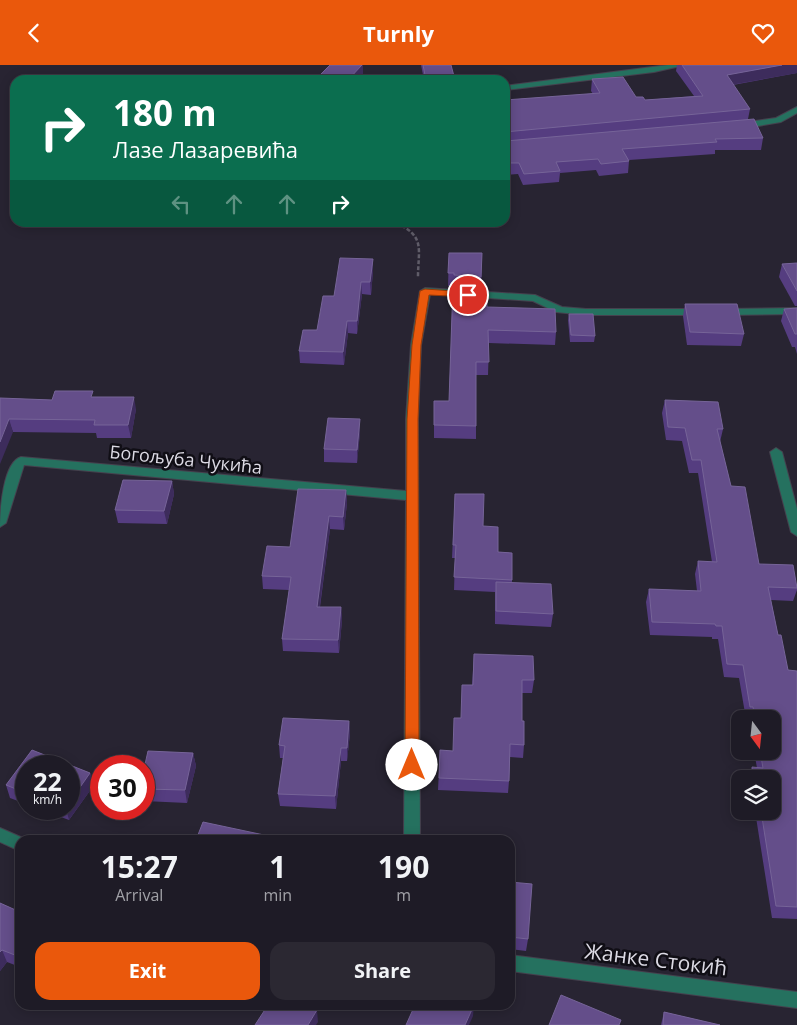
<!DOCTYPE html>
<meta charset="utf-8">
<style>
:root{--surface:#1e1b26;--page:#2b2832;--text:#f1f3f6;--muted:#a1a1a7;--line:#3c3943;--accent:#ea580c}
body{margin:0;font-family:"Open Sans",sans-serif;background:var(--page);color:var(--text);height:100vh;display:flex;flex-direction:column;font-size:19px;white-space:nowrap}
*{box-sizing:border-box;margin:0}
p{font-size:16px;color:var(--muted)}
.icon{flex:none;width:28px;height:28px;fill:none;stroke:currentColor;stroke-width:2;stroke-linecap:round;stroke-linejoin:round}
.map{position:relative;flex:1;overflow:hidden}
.drawer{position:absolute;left:15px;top:770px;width:500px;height:175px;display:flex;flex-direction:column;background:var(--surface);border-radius:15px;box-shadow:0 2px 12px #0003,0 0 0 1px var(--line)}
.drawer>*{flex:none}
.hud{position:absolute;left:10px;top:10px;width:500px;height:152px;border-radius:15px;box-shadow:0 2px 12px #0003,0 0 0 1px var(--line);background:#0b6e4f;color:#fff;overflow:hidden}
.needle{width:32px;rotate:165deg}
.fabs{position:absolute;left:731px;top:645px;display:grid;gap:10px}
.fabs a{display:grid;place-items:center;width:50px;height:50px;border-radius:10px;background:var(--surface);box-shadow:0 2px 12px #0003,0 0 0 1px var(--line);font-size:25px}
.speed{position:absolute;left:15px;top:690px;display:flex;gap:10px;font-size:25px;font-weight:700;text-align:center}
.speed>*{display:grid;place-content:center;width:65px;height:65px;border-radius:50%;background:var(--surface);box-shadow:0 2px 12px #0003,0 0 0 1px var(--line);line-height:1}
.speed small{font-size:12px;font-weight:400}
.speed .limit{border:8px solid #d22;background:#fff;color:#111}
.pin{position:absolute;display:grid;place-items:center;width:42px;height:42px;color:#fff;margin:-21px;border:2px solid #fff;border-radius:50%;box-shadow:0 1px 5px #0007}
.me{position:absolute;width:55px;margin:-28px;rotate:0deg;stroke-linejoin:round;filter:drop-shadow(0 0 4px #0008)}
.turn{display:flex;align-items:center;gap:18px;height:105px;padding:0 20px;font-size:22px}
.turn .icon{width:65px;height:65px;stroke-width:2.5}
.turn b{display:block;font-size:35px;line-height:42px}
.lanes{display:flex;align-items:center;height:48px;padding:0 20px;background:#0003;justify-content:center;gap:25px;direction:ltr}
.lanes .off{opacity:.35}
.eta{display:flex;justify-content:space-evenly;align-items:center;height:85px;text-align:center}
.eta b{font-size:30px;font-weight:700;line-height:35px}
.button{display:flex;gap:10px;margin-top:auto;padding:10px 20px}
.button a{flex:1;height:58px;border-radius:15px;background:var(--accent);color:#fff;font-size:20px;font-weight:700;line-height:58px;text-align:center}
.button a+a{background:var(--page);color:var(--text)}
header{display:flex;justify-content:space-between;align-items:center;height:65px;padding:0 20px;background:var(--accent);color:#fff;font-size:22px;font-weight:700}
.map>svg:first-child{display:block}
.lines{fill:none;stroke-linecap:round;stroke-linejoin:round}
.service-casing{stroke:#45414e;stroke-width:2}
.minor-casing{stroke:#45414e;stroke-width:2}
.path{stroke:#605d69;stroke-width:2.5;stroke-dasharray:4 2;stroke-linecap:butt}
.service{fill:#25715f;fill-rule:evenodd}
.minor{fill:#25715f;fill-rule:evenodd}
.wall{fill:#553d80}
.shaded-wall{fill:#3d2c5c}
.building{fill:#644e8a;stroke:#766498}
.route{fill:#ea580c;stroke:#983908}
.labels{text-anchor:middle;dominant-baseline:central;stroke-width:5;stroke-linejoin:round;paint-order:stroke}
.street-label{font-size:18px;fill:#dcdae4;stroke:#100e15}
.near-street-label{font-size:21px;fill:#dcdae4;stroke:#100e15}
</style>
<header><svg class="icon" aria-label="back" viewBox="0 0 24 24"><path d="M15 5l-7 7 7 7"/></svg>Turnly<svg class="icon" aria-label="heart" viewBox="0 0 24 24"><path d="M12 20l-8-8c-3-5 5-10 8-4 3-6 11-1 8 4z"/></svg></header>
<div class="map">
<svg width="797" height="960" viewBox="0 0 797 960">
<rect width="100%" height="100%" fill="#282432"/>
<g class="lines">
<!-- service casing -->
<g class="service-casing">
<polygon id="service" points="668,0 685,0 654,7 505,25 505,21"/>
</g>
<!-- minor casing -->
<g class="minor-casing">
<g id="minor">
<polygon points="797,42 797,48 781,57 741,64 737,61 741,58 776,53"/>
<path d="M 425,223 L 535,230 L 562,242 L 586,244 L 700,244 L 705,247 L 700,250 L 586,250 L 556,247 L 533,236 L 430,229 L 421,280 L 418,354 L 420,775 L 404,775 L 406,435 L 24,400 L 6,458 L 0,462 C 0,446 3,397 21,392 L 406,426 L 406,354 L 411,280 L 420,226 Z"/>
<polygon points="797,243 797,249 723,250 718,247 723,244"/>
<polygon points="776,383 782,387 797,444 797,471 791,467 770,387"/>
<polygon points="0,763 25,774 20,775 20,786 0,777"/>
<polygon points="510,890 797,927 797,943 510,906"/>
</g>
</g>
<!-- path -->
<path class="path" d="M 396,158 C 426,171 418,185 418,212"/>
<!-- service -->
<use href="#service" class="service"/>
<!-- minor -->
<use href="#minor" class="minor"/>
</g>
<!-- wall -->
<g class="wall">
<polygon points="421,0 451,0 455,15 424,15"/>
<polygon points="677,0 797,0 797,8 733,20 750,44 748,54 763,73 761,85 715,85 715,89 629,95 629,96 628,108 599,111 596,105 560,108 559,117 523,120 518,109 505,110 505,35 593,29 591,26 592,14 636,32 645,35 694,31 676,6"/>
<polygon points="363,8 357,15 318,15 318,12"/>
<polygon points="449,188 482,188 481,235 487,242 556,267 555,280 489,278 488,310 476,310 476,374 434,373 434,336 449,336 453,221 448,221"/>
<polygon points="373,194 373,206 371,230 362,229 357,269 348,268 344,300 300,298 299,286 317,265 334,231"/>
<polygon points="797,198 797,241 795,241 779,212 782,199"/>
<polygon points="685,239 744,269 741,281 687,280 683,251"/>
<polygon points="797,243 797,289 795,282 792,282 781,256 784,244"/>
<polygon points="569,249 595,271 594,277 570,277 568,255"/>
<polygon points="94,332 136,344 131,373 97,373 96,368 13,367 0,333 52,335"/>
<polygon points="665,335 723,364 720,377 731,421 759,499 797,521 797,525 793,536 771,535 778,570 788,605 797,606 797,854 772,853 755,746 772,746 772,714 748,714 752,702 757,703 754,686 772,686 772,654 746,654 739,613 724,612 718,574 712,574 712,572 650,570 646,537 649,524 697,526 695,509 698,496 712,497 698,408 689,408 682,376 666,375 662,348"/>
<polygon points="360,367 357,398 324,397 324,384"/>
<polygon points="172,416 174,429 167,459 118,458 115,445"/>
<polygon points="346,425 347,438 344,465 330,464 320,542 341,542 342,555 339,588 283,586 282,574 289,525 263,524 262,511 290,482"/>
<polygon points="455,429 483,461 498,487 512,488 512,518 553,549 551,562 495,559 495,527 454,525 455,493 452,493"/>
<polygon points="474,589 534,615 532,628 522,628 522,656 524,680 523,693 510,692 509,716 508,728 438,725 440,685 453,686 472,620"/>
<polygon points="349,656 350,668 347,696 341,696 336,744 280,741 278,729 283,693 280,693 279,680"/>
<polygon points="32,685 90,708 94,720 69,755 39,744 69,744 69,701 26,701 26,739 10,733 6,720"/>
<polygon points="193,688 196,701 187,738 144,736 144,704"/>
<polygon points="510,817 528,874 526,886 510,884"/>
<polygon points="0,838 20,847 20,902 7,897 0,906"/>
<polygon points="664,947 720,960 661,960"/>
</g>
<!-- shaded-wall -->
<g class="shaded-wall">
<polygon points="362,0 363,0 363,8 357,15 348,15"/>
<polygon points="782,0 797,0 797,8 725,21 727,10"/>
<polygon points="373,194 373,206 371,230 370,217"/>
<polygon points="361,217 362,229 357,269 357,256"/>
<polygon points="347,256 348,268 344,300 343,287"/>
<polygon points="134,332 136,344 131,373 128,360"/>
<polygon points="9,354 13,367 0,399 0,377"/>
<polygon points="360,354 360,367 357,398 357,385"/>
<polygon points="172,416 174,429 167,459 164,446"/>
<polygon points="346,425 347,438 344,465 343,452"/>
<polygon points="329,451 330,464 318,554 317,542"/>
<polygon points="341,542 342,555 339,588 338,575"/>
<polygon points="349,656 350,668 347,696 347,683"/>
<polygon points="341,683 341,696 336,744 335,731"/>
<polygon points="193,688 196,701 187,738 185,725"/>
<polygon points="90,708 94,720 69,755 66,744 69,744 69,738"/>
<polygon points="2,885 7,897 0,906 0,887"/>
<polygon points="474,940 473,951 469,960 465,960"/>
<polygon points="317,945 318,957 316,960 308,960"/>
</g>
<!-- building -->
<g class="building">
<polygon points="330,0 362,0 348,15 333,15 318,12"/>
<polygon points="423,0 451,0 455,15 426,15"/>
<polygon points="682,0 782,0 727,10 750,44 505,67 505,35 600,28 592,14 623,12 636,32 643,32 645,35 703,31"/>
<polygon points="754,54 763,73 715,74 717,77 622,84 629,96 601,99 598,94 556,97 560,106 524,109 519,98 505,98 505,76 506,76"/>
<polygon points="449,188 482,188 481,212 454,210 454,208 448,208"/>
<polygon points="340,193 373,194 370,217 361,217 357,256 347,256 343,287 299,286 303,265 317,265 323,231 334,231"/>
<polygon points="797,198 797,226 782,199"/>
<polygon points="453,220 481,222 481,235 487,235 487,242 555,244 556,267 488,265 489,297 476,297 476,361 434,360 434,336 449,336"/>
<polygon points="685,239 737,239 744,269 690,267"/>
<polygon points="797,243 797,269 795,269 784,244"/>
<polygon points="569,249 593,249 595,271 571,270"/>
<polygon points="55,326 93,326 91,332 134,332 128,360 94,360 95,355 9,354 0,377 0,333 52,335"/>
<polygon points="665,335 718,337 723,364 717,364 731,421 745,422 759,499 793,500 797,523 768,522 778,570 781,570 788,605 797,606 797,842 776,841 761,746 772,746 772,714 754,714 752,702 763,703 760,686 772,686 772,654 755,654 753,642 750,642 743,600 727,599 722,561 716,561 715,559 652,557 649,524 701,526 698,496 717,497 701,395 692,395 685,363 668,362"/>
<polygon points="328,353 360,354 357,385 324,384"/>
<polygon points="123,415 172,416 164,446 115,445"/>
<polygon points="298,424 346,425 343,452 329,451 317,542 341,542 338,575 282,574 291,512 262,511 267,481 290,482"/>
<polygon points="455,429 484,429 483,461 498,462 498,487 512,488 512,515 454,512 456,480 453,480"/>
<polygon points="496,517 551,519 553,549 496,546"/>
<polygon points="474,589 533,591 534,615 522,615 522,656 524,656 524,680 510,679 509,716 439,713 440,685 453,686 454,653 461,653 462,620 473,620"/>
<polygon points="283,653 349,656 347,683 341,683 335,731 278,729 285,681 279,680"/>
<polygon points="32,685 90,708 69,738 69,701 26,701 26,728 6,720"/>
<polygon points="148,686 193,688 185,725 144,724 144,704"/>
<polygon points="203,757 264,770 262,775 196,775"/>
<polygon points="510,817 532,819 528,874 510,872"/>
<polygon points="0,838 20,847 20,892 2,885 0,887"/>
<polygon points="561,930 621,955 619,960 549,960"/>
<polygon points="268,940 307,940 317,945 308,960 255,960"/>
<polygon points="415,940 474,940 465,960 406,960"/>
<polygon points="664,947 720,960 663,960"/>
</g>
<!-- route -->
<polygon class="route" points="425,224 468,227 472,230 468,232 429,230 421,280 418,354 419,700 417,704 412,705 407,704 405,700 407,354 412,280 420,226"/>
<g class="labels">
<!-- street labels -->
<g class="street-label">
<text transform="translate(186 394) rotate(6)">Богољуба Чукића</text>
</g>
<!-- near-street labels -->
<g class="near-street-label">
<text transform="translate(656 894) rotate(7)">Жанке Стокић</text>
</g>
</g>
</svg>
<div class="fabs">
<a><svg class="needle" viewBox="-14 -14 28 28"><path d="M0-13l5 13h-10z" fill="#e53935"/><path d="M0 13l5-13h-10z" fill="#a1a1a7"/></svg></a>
<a><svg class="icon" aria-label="layers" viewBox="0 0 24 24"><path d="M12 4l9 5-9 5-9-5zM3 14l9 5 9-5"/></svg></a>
</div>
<div class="speed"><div>22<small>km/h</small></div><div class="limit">30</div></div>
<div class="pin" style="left:468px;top:230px;background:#d93025"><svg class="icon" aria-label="arrive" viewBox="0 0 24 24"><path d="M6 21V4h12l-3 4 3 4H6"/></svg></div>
<svg class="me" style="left:412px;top:700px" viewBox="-20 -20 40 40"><circle r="19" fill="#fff"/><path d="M0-13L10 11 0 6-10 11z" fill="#ea580c"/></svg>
<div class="hud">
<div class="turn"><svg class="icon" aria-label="right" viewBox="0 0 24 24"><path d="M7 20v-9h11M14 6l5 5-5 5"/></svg><div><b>180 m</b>Лазе Лазаревића</div></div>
<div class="lanes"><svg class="icon off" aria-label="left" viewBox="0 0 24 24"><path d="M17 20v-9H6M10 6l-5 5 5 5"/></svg><svg class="icon off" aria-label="ahead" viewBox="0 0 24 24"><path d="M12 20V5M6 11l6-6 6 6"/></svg><svg class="icon off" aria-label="ahead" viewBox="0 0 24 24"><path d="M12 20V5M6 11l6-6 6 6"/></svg><svg class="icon" aria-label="right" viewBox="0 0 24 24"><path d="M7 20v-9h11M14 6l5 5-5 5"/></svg></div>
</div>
<section class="drawer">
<div class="eta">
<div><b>15:27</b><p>Arrival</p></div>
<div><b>1</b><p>min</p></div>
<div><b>190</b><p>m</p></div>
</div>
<div class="button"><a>Exit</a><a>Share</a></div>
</section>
</div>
